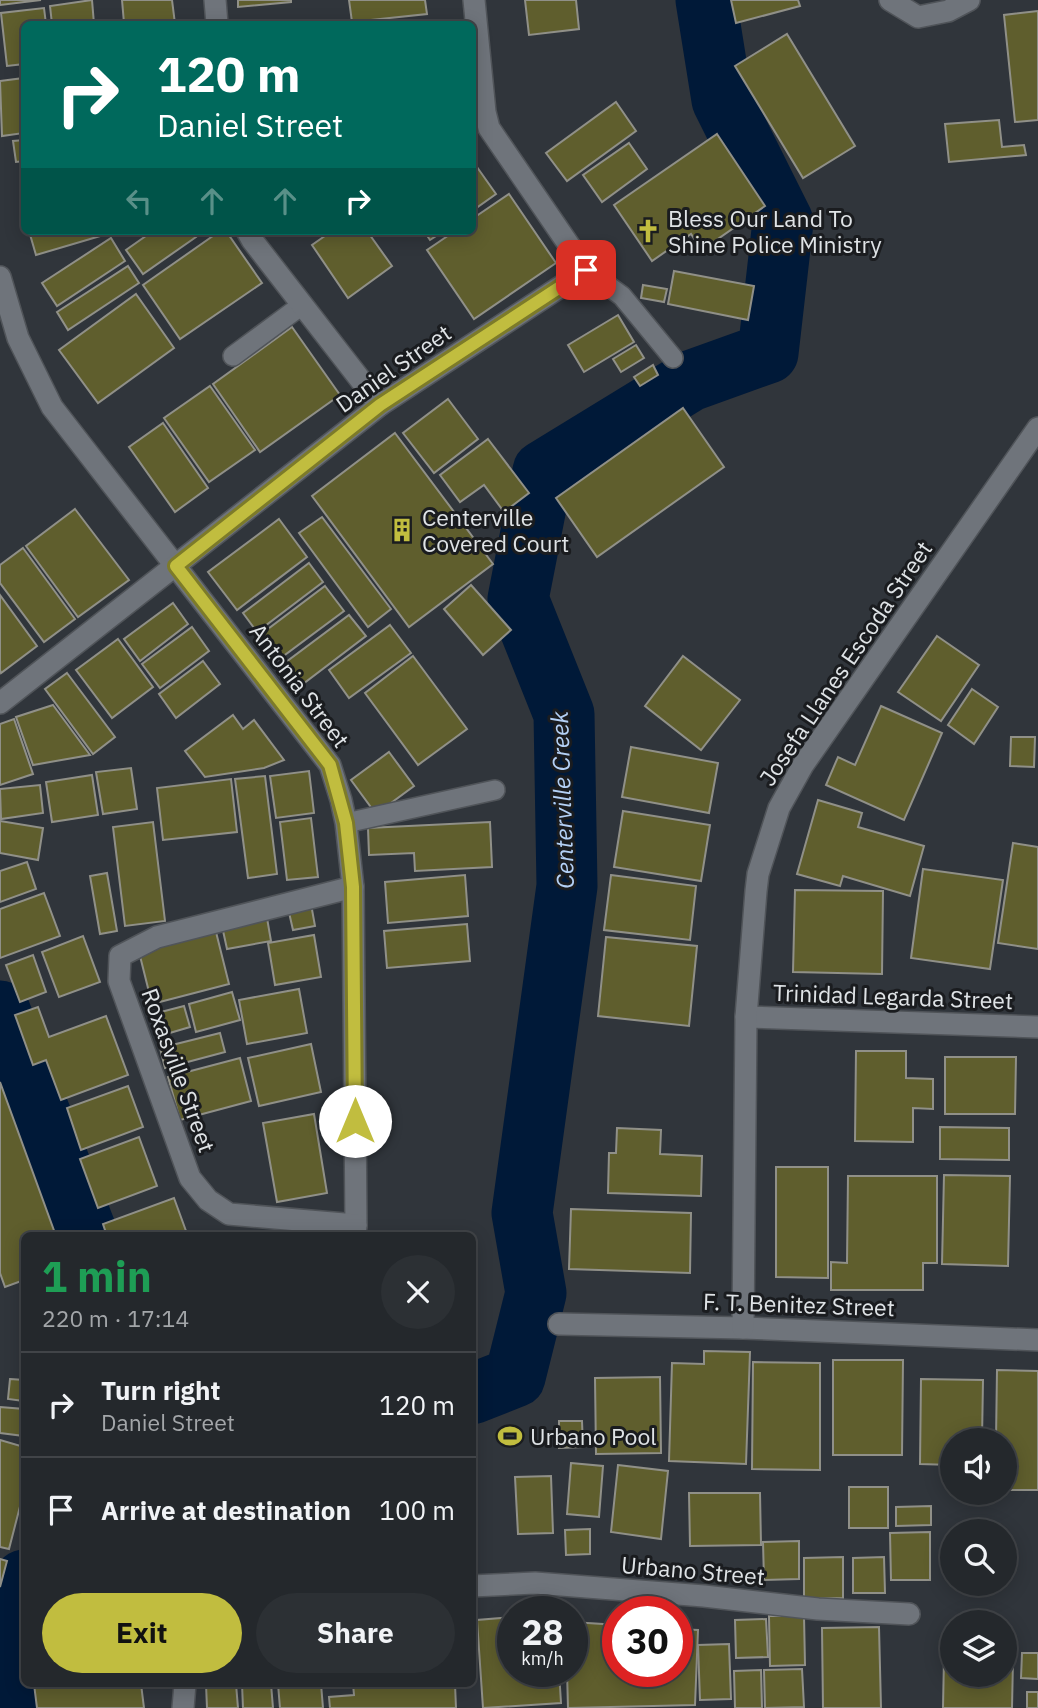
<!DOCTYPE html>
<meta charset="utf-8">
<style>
:root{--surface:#24282c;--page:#2c3034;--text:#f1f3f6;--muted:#a3a6a9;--line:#414448;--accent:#c1bd3f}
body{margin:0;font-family:"IBM Plex Sans",sans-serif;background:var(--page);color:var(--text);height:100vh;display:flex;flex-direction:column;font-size:26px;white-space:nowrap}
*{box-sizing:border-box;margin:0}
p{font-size:23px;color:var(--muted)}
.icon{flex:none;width:38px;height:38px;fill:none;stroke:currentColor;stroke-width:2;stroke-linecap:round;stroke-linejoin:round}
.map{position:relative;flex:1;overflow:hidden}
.panel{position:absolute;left:21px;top:1232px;width:455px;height:455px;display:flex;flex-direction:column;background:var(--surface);border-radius:10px;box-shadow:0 4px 18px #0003,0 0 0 2px var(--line)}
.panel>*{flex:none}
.guide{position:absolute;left:21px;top:21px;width:455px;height:214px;border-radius:10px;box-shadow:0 4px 18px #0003,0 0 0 2px var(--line);background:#00695c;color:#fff;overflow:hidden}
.controls{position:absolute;left:940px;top:1428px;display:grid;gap:14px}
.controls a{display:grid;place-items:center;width:77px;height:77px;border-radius:50%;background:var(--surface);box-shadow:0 4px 18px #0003,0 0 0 2px var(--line);font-size:35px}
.speed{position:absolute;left:497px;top:1596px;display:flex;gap:14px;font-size:35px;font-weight:700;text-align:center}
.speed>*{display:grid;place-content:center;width:91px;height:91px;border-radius:50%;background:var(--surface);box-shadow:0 4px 18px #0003,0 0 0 2px var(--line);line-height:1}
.speed small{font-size:18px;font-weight:400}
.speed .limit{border:10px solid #d22;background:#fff;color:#111}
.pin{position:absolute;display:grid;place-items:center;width:60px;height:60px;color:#fff;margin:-30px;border-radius:14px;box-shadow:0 4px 10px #0006}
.me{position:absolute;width:77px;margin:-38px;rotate:0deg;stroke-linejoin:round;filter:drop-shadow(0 0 5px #0008)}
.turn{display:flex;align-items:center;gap:24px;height:147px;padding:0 21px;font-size:32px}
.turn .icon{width:91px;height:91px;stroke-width:2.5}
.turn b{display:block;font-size:49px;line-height:60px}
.lanes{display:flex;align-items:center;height:66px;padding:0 21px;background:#0003;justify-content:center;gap:35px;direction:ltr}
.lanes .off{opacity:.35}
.round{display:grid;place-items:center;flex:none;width:74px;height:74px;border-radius:37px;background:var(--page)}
.overview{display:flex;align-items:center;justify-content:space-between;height:119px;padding:0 21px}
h1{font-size:42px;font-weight:700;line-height:52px;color:#1e9e55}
.primary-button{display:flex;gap:14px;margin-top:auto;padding:14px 21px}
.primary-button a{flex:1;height:80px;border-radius:42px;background:var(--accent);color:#111;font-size:28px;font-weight:700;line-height:80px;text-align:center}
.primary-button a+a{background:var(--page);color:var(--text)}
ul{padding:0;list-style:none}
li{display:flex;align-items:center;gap:21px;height:105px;padding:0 21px;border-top:2px solid var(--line)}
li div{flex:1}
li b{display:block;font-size:26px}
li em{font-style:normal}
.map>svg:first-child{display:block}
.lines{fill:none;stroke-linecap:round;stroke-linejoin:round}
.river{stroke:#001938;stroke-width:61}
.building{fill:#5f5e2d;stroke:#909088;stroke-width:2}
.lane-casing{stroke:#505459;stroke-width:22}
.street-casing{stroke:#505459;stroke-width:24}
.lane{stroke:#6f747b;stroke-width:19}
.street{stroke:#6f747b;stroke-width:21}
.route-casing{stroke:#7d7b29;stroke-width:18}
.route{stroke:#c1bd3f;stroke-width:12}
.labels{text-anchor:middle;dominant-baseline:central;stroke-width:6;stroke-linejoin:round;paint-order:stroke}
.poi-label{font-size:23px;fill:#dfe3e6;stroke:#1a1c1f;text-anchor:start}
.street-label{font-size:23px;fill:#dfe3e6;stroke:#1a1c1f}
.water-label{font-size:24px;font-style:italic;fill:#b4d1f6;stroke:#1a1c1f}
</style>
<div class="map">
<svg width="1038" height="1708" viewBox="0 0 1038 1708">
<rect width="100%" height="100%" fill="#30353b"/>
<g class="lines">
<!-- river -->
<g class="river">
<polyline points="0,1011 88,1236"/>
<polyline points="472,1394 515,1377 536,1293 522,1213 567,886 564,714 518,599 543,471 690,381 768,353 783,222 722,100 706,0"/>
<polyline points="15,1708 2,1664 24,1580"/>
</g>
</g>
<!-- building -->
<g class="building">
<polygon points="0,0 41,0 0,5"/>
<polygon points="92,0 94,24 52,24 50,6"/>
<polygon points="122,0 172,0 175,24 113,24 124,23"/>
<polygon points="238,0 291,0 291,2 238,7"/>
<polygon points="349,0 425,0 427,14 352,22"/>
<polygon points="525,0 576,0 579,29 529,35"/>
<polygon points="731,0 798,0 800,6 736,23"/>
<polygon points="44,8 46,24 24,24 24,64 7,66 1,13"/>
<polygon points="1038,11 1038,120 1015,122 1004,15"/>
<polygon points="787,34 855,146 803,178 735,66"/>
<polygon points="24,78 24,133 2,136 0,81"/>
<polygon points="616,102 636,131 567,181 546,153"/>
<polygon points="999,120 1002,147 1024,145 1026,155 949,162 945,124"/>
<polygon points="717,134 765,206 702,250 691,234 652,261 614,205"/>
<polygon points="24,140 24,161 16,162 13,141"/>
<polygon points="629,143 647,169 602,202 583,175"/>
<polygon points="472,160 496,194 472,211"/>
<polygon points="509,194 556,263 474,319 427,250 455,231 472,231 472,219"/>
<polygon points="29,231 114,231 114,232 36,255"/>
<polygon points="153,231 192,231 196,237 143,274 126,250"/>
<polygon points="220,231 226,231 262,283 180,339 143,285"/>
<polygon points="332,231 367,231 392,266 348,298 312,245"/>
<polygon points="424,231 444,231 430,240"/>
<polygon points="111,238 125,261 57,306 42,283"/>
<polygon points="128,266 139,283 68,330 57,312"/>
<polygon points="674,271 754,286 748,320 668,304"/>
<polygon points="643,285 667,289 664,302 641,298"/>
<polygon points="136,294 174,348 98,403 59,350"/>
<polygon points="618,315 634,342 584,372 568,345"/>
<polygon points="292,327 340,395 260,452 213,384"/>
<polygon points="636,345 644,358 621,372 613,359"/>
<polygon points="653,365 658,375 640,386 634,377"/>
<polygon points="210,386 255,450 209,482 164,418"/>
<polygon points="448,399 478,439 434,473 403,433"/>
<polygon points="683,408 724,467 597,557 556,498"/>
<polygon points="163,423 208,488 175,512 129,447"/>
<polygon points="395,433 493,564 409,627 312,496"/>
<polygon points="488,439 529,493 504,512 484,485 460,502 440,475"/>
<polygon points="75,509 129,580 78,617 26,546"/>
<polygon points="322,517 391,609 368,627 299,533"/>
<polygon points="279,519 307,557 237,610 208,572"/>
<polygon points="23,548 75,619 44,642 0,583 0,565"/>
<polygon points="309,563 323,582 257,632 243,613"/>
<polygon points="471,585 511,630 483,655 444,609"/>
<polygon points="325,586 344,611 278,660 260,635"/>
<polygon points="0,595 37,646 1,673 0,670"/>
<polygon points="173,603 188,624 140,661 124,639"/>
<polygon points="349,615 366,636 295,690 278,668"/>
<polygon points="390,625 411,653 349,698 329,670"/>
<polygon points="192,627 209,651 160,688 142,664"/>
<polygon points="937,636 979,665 941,721 898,692"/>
<polygon points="118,639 153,687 112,718 76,670"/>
<polygon points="413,656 467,729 418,765 365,693"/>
<polygon points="683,656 740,700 701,750 645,706"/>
<polygon points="203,661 220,684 176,718 159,694"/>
<polygon points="67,673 115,737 93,754 45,689"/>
<polygon points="972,689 998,707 974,744 948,725"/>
<polygon points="53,705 90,755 33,765 16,717"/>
<polygon points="881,706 942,733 904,820 826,785 838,757 855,765"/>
<polygon points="233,715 243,729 254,720 284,760 264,768 205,777 185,751"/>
<polygon points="14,719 33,774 0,785 0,724"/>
<polygon points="1011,737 1035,737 1034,767 1010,766"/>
<polygon points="631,747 718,763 709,813 622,797"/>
<polygon points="389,752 414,786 376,814 351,780"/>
<polygon points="131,768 137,809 103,814 96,772"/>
<polygon points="309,771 314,813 276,818 270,776"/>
<polygon points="92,775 98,815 52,822 46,782"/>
<polygon points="265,776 277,874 248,878 235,779"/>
<polygon points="231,779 237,832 163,840 157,788"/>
<polygon points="40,785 43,813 1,819 0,789"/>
<polygon points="818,800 862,813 858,827 924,846 910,896 843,876 840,886 797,874"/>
<polygon points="623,811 710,825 701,881 614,867"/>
<polygon points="311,818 318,877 287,880 280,822"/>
<polygon points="0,821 43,828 38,860 0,853"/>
<polygon points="153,822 165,921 125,926 113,827"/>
<polygon points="490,822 492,867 415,871 414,853 369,855 368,828"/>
<polygon points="1013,843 1038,847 1038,949 998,943"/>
<polygon points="27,862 36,889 0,902 0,871"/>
<polygon points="923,869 1003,880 990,969 911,958"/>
<polygon points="107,873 117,931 100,934 90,876"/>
<polygon points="465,875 468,916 388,923 385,882"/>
<polygon points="611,875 696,886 690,940 604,930"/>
<polygon points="795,890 883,891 882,974 793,972"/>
<polygon points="44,893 60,936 0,958 0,909"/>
<polygon points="311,904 315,926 293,930 288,908"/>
<polygon points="267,918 271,941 227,949 222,926"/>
<polygon points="467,924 470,961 387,968 384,931"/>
<polygon points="216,932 229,984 152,1004 139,952"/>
<polygon points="314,935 321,977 275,985 268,943"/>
<polygon points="83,936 100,982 59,997 42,952"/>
<polygon points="606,937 697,946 689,1026 598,1016"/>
<polygon points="33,955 46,992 20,1002 6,965"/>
<polygon points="299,989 307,1033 247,1044 239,1000"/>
<polygon points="232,992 240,1020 196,1032 189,1004"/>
<polygon points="184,1006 190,1027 163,1035 157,1013"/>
<polygon points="38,1007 49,1037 106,1016 128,1075 61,1100 46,1060 33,1065 15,1015"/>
<polygon points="220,1033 225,1052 165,1068 160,1048"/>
<polygon points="311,1044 321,1092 259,1106 248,1058"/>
<polygon points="856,1051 906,1051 906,1078 933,1079 933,1109 913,1108 913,1142 855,1141"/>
<polygon points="945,1057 1016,1057 1015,1114 945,1114"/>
<polygon points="240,1058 251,1101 180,1120 168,1077"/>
<polygon points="0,1082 56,1236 24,1236 24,1280 5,1287 0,1273"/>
<polygon points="128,1086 143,1127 81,1150 67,1108"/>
<polygon points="314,1114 327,1193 277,1202 263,1123"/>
<polygon points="940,1127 1009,1128 1009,1160 940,1159"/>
<polygon points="617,1128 661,1130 660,1154 702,1156 701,1196 608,1193 609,1153 616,1153"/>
<polygon points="139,1137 157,1186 98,1208 80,1159"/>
<polygon points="776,1167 828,1167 828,1278 776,1277"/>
<polygon points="944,1175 1010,1176 1008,1266 942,1264"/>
<polygon points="848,1176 937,1176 937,1263 923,1263 923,1290 831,1290 831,1262 847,1263"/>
<polygon points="174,1198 186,1231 175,1236 107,1236 103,1224"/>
<polygon points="571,1209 691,1213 690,1273 569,1269"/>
<polygon points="315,1230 315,1236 269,1236 269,1231"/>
<polygon points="261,1231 261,1236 207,1236 206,1232"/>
<polygon points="704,1351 750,1352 746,1464 669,1461 672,1363 704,1364"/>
<polygon points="833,1360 903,1360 902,1455 833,1455"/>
<polygon points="753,1362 820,1363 820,1470 752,1469"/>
<polygon points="997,1370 1038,1371 1038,1490 1004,1490 1004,1440 996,1440"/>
<polygon points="660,1377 661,1453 596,1454 595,1378"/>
<polygon points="10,1379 24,1380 24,1401 8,1399"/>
<polygon points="921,1379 983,1380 982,1440 952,1440 952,1465 920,1464"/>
<polygon points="0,1407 24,1409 24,1436 0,1433"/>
<polygon points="559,1421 582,1421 583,1447 559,1448"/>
<polygon points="0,1440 24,1447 24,1491 9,1549 0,1547"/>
<polygon points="571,1463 603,1466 599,1517 567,1514"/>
<polygon points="618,1465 668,1471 661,1539 611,1532"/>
<polygon points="551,1476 553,1533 518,1534 515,1477"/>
<rect x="849" y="1487" width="39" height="41"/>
<polygon points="689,1493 760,1493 761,1545 690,1546"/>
<polygon points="931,1506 931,1525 896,1526 896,1507"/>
<polygon points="590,1529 590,1554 566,1555 565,1530"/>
<polygon points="930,1532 930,1580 891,1580 890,1533"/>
<polygon points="799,1541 799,1579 764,1580 763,1542"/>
<polygon points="843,1557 843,1598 804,1599 804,1558"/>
<polygon points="884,1557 885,1593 853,1593 853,1558"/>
<polygon points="0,1559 7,1561 0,1587"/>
<polygon points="769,1616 804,1616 805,1665 770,1666"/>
<polygon points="513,1617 513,1671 559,1671 561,1703 483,1708 477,1620"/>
<polygon points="766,1619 768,1657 736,1658 735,1620"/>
<polygon points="572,1622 618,1625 618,1671 677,1671 677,1629 698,1630 695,1705 568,1708 567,1671 572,1671"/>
<polygon points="879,1627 881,1708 823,1708 822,1628"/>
<polygon points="729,1644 731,1699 700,1700 698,1645"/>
<polygon points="1022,1653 1038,1653 1038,1679 1021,1678"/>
<polygon points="944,1658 952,1659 952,1675 1004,1675 1004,1660 1013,1660 1012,1708 943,1708"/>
<polygon points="802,1669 804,1707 765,1708 764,1670"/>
<polygon points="761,1670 762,1708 735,1708 734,1671"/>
<polygon points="34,1684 141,1684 144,1708 37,1708"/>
<polygon points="206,1684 236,1684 238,1708 207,1708"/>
<polygon points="242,1684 271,1684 273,1708 243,1708"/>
<polygon points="278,1684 321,1684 323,1708 280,1708"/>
<polygon points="353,1684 455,1684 456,1708 330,1708 329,1697 354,1695"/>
<rect x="1027" y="1692" width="11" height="16"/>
</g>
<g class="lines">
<!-- lane casing -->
<g class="lane-casing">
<g id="lane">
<polyline points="586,270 622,296 673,358"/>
<polyline points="233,356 302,305"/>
<polyline points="346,823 495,790"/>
</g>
</g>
<!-- street casing -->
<g class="street-casing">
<g id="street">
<polyline points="215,0 217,24"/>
<polyline points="890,0 918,17 948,11 969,0"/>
<polyline points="247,231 252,240 380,405"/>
<polyline points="0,277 18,338 52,407 330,765 341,800 346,823 353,887 356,1225 355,1236"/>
<polyline points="0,703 380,405 586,270 489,128 485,112 474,0"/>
<polyline points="353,887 157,937 120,956 119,981 190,1178 208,1200 229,1214 356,1225"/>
<polyline points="746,1017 1038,1027"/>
<polyline points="559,1324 743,1328 1038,1340"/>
<polyline points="743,1328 746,1017 756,891 758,874 779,808 803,765 1038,428"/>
<polyline points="472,1586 535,1583 704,1596 818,1609 909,1614"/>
<polyline points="183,1708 185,1684"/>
</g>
</g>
<!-- lane -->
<use href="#lane" class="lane"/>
<!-- street -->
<use href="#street" class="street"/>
</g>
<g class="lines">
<!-- route casing -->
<g class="route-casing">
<polyline id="route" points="355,1121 353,887 346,823 330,765 176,566 380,405 586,270"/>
</g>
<!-- route -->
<use href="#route" class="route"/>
</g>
<!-- icons -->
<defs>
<g id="church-bare" transform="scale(1.89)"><path d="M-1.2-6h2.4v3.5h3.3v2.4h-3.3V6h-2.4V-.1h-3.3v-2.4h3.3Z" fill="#c1bd3f" stroke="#1a1c1f" stroke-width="2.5" paint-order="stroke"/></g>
<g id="building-bare" transform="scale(1.89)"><path d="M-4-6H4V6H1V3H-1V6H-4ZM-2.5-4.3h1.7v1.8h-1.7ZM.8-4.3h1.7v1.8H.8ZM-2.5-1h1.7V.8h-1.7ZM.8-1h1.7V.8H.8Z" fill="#c1bd3f" stroke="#1a1c1f" stroke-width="2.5" paint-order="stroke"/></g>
<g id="stadium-bare" transform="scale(1.89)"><path d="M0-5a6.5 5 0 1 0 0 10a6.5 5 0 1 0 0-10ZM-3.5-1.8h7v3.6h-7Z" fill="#c1bd3f" stroke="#1a1c1f" stroke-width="2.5" paint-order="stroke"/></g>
</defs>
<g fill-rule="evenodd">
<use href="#church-bare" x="648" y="231"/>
<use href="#building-bare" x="402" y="530"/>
<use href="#stadium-bare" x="510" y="1436"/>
</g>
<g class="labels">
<!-- poi labels -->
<g class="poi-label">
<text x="668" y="218">Bless Our Land To<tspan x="668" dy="26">Shine Police Ministry</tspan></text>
<text x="422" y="517">Centerville<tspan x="422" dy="26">Covered Court</tspan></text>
<text x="530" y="1436">Urbano Pool</text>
</g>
<!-- street labels -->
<g class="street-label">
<text transform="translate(393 368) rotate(-35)">Daniel Street</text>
<text transform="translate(845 663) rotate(-56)">Josefa Llanes Escoda Street</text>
<text transform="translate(300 685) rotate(53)">Antonia Street</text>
<text transform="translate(893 996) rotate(2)">Trinidad Legarda Street</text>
<text transform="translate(179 1070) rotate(70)">Roxasville Street</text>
<text transform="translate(799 1304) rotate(2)">F. T. Benitez Street</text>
<text transform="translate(693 1570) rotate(5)">Urbano Street</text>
</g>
<!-- water labels -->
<g class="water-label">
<text transform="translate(562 800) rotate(-92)">Centerville Creek</text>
</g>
</g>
</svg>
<div class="controls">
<a><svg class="icon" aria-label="sound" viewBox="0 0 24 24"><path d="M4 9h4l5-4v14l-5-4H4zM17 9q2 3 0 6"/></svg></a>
<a><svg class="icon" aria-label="search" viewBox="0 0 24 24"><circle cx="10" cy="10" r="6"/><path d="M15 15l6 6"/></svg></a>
<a><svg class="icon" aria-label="layers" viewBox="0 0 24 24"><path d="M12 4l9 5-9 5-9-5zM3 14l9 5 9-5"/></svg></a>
</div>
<div class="speed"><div>28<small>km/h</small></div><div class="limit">30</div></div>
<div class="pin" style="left:586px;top:270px;background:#d93025"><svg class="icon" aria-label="arrive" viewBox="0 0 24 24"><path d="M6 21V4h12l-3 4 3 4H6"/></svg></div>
<svg class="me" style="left:355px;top:1121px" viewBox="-20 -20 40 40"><circle r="19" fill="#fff"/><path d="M0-13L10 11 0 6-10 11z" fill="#c1bd3f"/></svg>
<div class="guide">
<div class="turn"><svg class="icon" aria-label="right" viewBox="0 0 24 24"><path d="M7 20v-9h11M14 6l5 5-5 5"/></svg><div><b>120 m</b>Daniel Street</div></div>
<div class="lanes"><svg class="icon off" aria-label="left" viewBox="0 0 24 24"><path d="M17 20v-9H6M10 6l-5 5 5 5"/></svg><svg class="icon off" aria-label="ahead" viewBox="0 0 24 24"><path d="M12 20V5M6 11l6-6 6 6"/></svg><svg class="icon off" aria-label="ahead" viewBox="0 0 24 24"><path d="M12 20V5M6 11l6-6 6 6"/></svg><svg class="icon" aria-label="right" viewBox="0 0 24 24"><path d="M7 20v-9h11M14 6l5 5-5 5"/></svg></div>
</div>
<section class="panel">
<div class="overview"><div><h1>1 min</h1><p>220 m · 17:14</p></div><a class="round"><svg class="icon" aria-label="close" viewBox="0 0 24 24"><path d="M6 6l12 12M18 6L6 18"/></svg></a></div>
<ul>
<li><svg class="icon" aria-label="right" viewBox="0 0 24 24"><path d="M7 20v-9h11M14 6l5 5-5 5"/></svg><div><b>Turn right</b><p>Daniel Street</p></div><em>120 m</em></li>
<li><svg class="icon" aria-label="arrive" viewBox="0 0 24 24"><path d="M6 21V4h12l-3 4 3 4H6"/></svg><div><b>Arrive at destination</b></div><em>100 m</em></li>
</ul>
<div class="primary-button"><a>Exit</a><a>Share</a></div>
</section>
</div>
